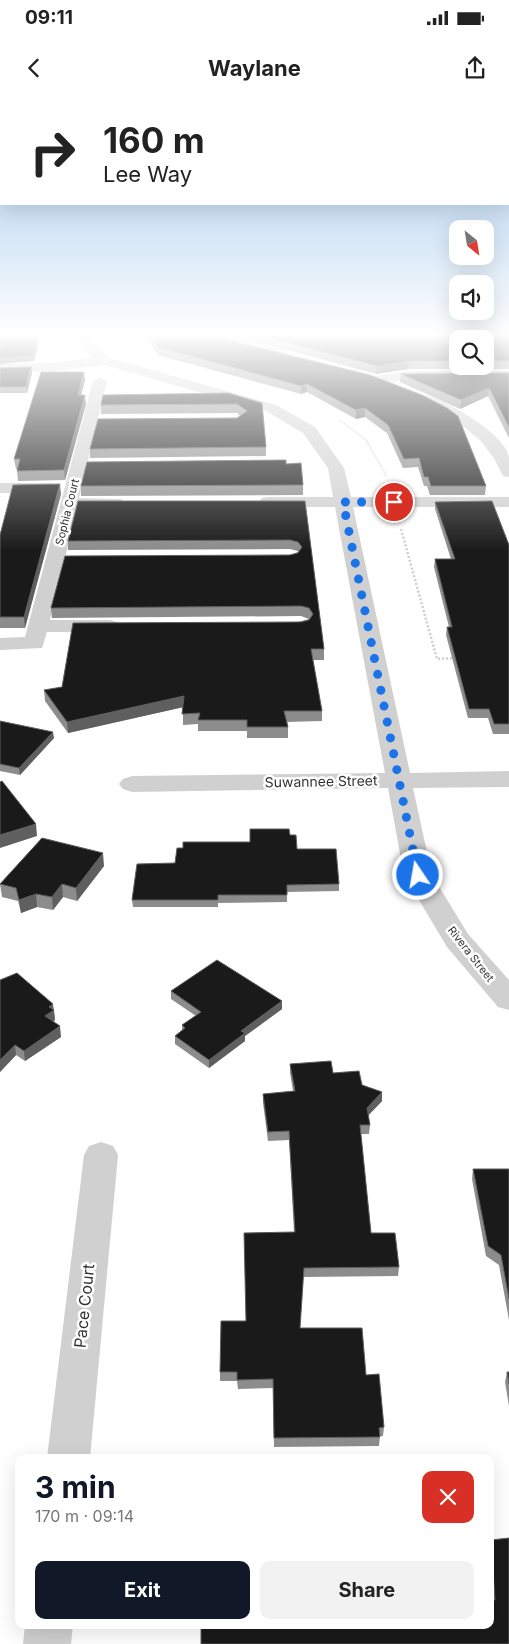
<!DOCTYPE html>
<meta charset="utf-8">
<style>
:root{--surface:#fff;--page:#f2f2f2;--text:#222;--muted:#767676;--accent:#111827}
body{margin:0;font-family:Inter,sans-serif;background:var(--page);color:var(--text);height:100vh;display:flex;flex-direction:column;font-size:19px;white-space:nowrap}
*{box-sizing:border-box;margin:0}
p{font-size:16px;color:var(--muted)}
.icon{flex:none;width:28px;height:28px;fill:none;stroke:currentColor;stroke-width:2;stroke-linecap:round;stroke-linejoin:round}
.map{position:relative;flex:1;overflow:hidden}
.panel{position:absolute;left:15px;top:1354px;width:479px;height:175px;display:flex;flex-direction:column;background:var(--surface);border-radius:10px;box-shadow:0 5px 20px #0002}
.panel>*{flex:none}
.guide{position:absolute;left:0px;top:0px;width:510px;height:105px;box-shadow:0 5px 20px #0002;background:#fff;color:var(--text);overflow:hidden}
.needle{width:32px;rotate:150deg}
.tools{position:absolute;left:449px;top:120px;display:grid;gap:10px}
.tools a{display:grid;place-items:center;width:45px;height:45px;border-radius:10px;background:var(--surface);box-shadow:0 5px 20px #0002;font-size:25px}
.pin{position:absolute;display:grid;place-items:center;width:42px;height:42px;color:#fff;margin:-21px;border:2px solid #fff;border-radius:50%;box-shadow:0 1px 5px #0007}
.me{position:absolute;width:55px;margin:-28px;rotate:348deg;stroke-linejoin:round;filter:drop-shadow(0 0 4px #0008)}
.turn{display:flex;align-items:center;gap:18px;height:105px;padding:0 20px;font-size:22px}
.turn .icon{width:65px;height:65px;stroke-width:2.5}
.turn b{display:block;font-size:35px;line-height:42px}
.round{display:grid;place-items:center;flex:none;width:52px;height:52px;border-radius:10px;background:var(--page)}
.headline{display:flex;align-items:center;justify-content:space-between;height:85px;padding:0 20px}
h1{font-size:30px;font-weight:700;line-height:38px;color:var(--accent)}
.button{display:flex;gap:10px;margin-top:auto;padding:10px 20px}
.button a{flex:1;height:58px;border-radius:10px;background:var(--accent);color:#fff;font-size:20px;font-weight:700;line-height:58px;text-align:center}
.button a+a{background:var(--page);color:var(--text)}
.status{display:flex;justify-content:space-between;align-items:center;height:35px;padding:0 25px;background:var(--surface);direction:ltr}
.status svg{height:14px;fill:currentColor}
header{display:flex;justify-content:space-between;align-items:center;height:65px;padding:0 20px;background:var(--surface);font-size:22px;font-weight:700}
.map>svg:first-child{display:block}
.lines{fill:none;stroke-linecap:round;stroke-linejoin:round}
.path-far1{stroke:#cdcdcd;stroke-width:2;stroke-dasharray:1 1;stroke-linecap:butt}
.path{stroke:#cdcdcd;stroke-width:2.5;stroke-dasharray:2 2;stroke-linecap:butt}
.minor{fill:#d0d0d0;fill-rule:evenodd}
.wall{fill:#8c8c8c;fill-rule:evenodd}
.shaded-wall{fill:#5f5f5f}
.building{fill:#1a1a1a;stroke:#5f5f5f}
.route{stroke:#1a73e8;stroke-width:9;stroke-dasharray:0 16.2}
.labels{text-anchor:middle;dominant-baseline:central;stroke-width:5;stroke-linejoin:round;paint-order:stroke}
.far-street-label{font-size:11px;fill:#333;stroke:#fff}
.street-label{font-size:14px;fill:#333;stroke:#fff}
.near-street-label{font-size:16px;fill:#333;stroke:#fff}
</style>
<div class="status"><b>09:11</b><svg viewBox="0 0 49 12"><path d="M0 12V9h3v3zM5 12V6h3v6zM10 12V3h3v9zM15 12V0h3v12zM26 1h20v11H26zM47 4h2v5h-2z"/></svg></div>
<header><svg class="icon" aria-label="back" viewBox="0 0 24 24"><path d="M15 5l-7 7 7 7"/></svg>Waylane<svg class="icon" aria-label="share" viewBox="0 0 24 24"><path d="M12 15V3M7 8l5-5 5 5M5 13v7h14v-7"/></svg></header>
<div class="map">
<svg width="509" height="1544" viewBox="0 0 509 1544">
<rect width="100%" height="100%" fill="#fff"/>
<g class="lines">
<!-- path-far1 -->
<polyline class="path-far1" points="339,320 366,340 387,377"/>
<!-- path -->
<polyline class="path" points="401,429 437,559 456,558"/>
<!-- minor -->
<g class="minor">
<polygon points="76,235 88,235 109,258 276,305 315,327 344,368 351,397 509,397 509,407 353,407 410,673 509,671 509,687 413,688 432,775 468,834 509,880 509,910 498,907 447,847 404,775 388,688 132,692 123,689 119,684 123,679 132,676 385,673 335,407 268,407 262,406 259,402 262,398 268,397 333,397 328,368 303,333 266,311 104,265 52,271 0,272 0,264 52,263 93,258 77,241"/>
<path d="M 215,235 C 236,233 264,245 285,250 L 287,253 L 280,257 L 248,250 L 217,238 Z"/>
<polygon points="408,271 509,271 509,279 408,279 376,284 369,280 376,276"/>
<polygon points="100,277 107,281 79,398 121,399 124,403 121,407 77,408 50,520 110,520 117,522 120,526 117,530 110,532 47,532 42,548 0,550 0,538 25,537 93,281"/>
<path d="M 425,295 C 448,301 504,333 509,357 C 509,363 509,371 509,377 L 503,376 L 494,358 L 480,340 L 459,323 L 420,303 L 417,300 L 420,297 Z"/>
<polygon points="0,383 49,383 55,384 58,388 55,392 49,393 0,393"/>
<polygon points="101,1042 113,1046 118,1055 90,1358 47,1358 84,1055 89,1046"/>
<polygon points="25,1525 73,1525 71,1544 23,1544"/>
</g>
</g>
<!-- wall -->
<g class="wall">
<polygon points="144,235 221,235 240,243 370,275 486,386 485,395 430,395 427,386 424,386 418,367 403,368 387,333 365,317 356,319 307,292 301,294 158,255"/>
<path d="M 237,235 L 509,235 L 509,269 L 408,269 L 376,274 L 258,242 ZM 458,239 L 485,239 L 485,266 L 458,266 Z"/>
<polygon points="31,267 32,273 27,293 0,293 0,268"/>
<polygon points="84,272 85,280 81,295 86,304 65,380 18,381 17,371 17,369 16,369 14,359"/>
<polygon points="509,273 509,338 488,296 460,309 400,282 401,274"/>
<polygon points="262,303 266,347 266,356 90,358 90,349 237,318 240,316 237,313 101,314 101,305"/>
<polygon points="286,364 303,385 303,395 81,396 81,386"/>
<polygon points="61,394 25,528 0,528 0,435"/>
<polygon points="305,401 324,549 324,560 313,560 322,611 322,621 287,622 288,627 288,638 247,638 247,631 198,631 198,624 183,625 183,607 68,633 45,601 44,590 62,587 309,519 301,516 52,518 51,508 290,455 298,452 298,451 290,449 68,450 68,441"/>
<polygon points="435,402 509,445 509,634 493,634 488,618 468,618 446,535 447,527 449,527 434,467 435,459 451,459 435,409"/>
<polygon points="0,621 54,638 20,675 0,671"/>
<polygon points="290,735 297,749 339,784 339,791 287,792 287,802 218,803 218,807 133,807 132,800 175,763 250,742"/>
<polygon points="104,766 77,801 63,797 53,810 37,807 21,813 18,801 2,797 0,784"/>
<polygon points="0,880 54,910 55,920 53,922 61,937 25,961 16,955 0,972"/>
<polygon points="171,891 282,909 245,936 245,941 209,968 175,944 175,936 182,931 182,925 196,916 171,899"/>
<polygon points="290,964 333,973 362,985 382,992 382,1001 368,1015 370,1025 369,1034 361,1034 371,1133 399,1167 398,1176 303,1177 300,1228 366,1275 384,1327 383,1336 380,1336 379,1346 274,1347 273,1288 238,1289 237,1281 220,1281 220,1272 246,1221 294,1132 289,1040 268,1041 263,1003 263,994 293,991 290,973"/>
<polygon points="473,1069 509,1069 509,1220 499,1165 486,1156 472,1079"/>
<polygon points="507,1272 509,1272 509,1306 505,1282"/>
<polygon points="491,1440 509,1544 493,1500 490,1457 490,1444"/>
</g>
<!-- shaded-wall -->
<g class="shaded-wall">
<polygon points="39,237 39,243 34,261 0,264 0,258"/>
<polygon points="409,261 408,269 376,274 377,266"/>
<polygon points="31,267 32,273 27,293 26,287"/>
<polygon points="84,272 85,280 79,304 78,295"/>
<polygon points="307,284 307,292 301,294 301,286"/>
<polygon points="489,288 488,296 460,309 461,300"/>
<polygon points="85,295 86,304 65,380 64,370"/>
<polygon points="365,308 365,317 356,319 356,310"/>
<polygon points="60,384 61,394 25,528 24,517"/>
<polygon points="184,596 184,607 68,633 67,622"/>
<polygon points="53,632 54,638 20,675 19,668"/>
<polygon points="36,724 37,736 0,748 0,735"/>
<polygon points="103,753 104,766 77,801 76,788"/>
<polygon points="62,784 63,797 53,810 52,797"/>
<polygon points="36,794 37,807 21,813 19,800"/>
<polygon points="282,901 282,909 245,936 245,941 209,968 209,960 241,931"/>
<polygon points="53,904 55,920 46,926 45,916 49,907"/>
<polygon points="60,926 61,937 25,961 24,951"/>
<polygon points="15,945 16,955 0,972 0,960"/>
<polygon points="382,992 382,1001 366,1018 367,1008"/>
</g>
<!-- building -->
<g class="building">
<polygon points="0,235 27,235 26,237 39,237 34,256 0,258"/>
<polygon points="149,235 221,235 240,243 370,275 422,295 447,308 458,316 486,386 431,386 428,377 424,377 419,358 404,359 388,325 365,308 356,310 307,284 301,286 158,247"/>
<polygon points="258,235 509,235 509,261 485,261 485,239 458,239 458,261 409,261 377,266"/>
<polygon points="31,267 26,287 0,287 0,268"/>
<polygon points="41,272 84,272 78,295 85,295 64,370 17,371 20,359 14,359"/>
<polygon points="509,273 509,327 489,288 461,300 401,274"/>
<polygon points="228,293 262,303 266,347 90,349 98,319 237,318 247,311 237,304 101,305 103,295"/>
<polygon points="286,360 286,364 301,363 303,385 81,386 87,362"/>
<polygon points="60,384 24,517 0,517 0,435 13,385"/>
<polygon points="78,401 305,401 324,549 311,549 322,611 284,611 288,627 247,627 247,620 198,620 200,613 182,614 184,596 67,622 44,590 62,587 73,523 301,522 309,520 313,514 309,508 301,506 51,508 65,456 290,455 298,453 302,447 298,442 290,440 68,441"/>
<polygon points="492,401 509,445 509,624 494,624 489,609 469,609 447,527 452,527 435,459 455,459 435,402"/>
<polygon points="0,621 53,632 19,668 0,664"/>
<polygon points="2,681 36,724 0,735 0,682"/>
<polygon points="250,729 289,729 290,735 296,735 297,749 336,749 339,784 287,785 287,795 218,795 218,800 132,800 137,764 175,763 177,748 183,748 183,742 250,742"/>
<polygon points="42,738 103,753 76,788 62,784 52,797 36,794 19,800 16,788 0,784"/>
<polygon points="217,860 282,901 241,931 245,933 209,960 175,936 185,928 182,925 201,912 171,891"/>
<polygon points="17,873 53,904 49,907 54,910 45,916 60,926 24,951 15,945 0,960 0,880"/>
<polygon points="331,961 333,973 359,971 362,985 382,992 367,1008 370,1025 360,1025 371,1133 395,1133 399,1167 304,1168 300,1228 362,1228 366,1275 379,1274 384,1327 379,1328 380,1337 274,1338 273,1279 237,1280 237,1272 220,1272 221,1221 246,1221 244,1133 295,1132 289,1031 268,1032 263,994 295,991 290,964"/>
<polygon points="473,1069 509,1069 509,1199 501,1155 488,1146"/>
<polygon points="507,1272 509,1272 509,1284"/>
<polygon points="509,1438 509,1544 201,1544 201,1525 490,1525 490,1500 495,1500 491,1440"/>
</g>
<!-- sky -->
<linearGradient id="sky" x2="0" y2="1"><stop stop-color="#9ec6ea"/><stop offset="0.52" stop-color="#fff"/><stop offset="1" stop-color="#fff" stop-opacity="0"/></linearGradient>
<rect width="509" height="451" fill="url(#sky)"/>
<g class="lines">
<!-- route -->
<polyline class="route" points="394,402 343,402 418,775"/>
</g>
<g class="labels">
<!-- far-street labels -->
<g class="far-street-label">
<text transform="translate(67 412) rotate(-76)">Sophia Court</text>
<text transform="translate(471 854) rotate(52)">Rivera Street</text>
</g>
<!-- street labels -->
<g class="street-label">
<text transform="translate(321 681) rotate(-1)">Suwannee Street</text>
</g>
<!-- near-street labels -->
<g class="near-street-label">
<text transform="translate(84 1206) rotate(-84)">Pace Court</text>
</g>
</g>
</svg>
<div class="tools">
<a><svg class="needle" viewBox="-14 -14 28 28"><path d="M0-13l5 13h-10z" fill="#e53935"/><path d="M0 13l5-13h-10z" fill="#767676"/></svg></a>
<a><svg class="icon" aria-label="sound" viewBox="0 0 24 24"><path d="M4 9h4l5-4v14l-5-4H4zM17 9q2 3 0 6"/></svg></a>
<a><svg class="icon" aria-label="search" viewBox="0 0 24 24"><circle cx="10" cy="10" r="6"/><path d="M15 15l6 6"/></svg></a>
</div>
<div class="pin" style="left:394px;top:402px;background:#d93025"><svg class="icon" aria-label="arrive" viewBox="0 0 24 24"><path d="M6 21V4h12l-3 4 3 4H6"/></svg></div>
<svg class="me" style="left:418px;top:775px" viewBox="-20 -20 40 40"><circle r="17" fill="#1a73e8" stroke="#fff" stroke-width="3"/><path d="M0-11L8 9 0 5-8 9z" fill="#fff"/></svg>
<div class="guide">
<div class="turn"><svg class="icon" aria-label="right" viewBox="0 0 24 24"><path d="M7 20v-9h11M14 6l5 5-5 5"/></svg><div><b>160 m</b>Lee Way</div></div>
</div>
<section class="panel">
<div class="headline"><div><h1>3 min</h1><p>170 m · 09:14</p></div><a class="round" style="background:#d93025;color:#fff"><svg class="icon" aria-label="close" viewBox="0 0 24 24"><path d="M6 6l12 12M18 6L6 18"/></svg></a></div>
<div class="button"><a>Exit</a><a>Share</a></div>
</section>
</div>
